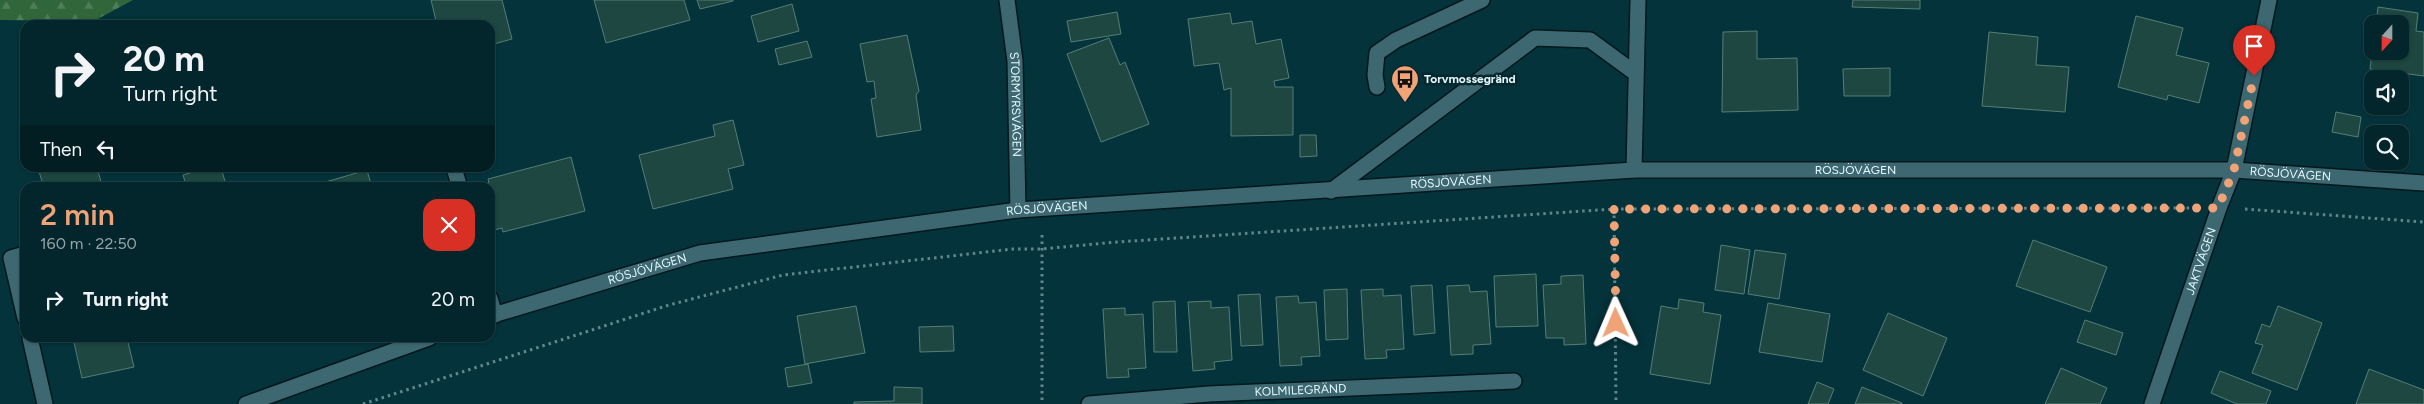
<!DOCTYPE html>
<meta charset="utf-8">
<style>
:root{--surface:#03262c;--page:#113238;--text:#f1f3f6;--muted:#97a5a9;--line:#244348;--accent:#efa377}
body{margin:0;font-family:Figtree,sans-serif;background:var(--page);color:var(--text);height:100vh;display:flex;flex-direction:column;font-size:19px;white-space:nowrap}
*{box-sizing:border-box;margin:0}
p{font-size:16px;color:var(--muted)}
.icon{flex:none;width:28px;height:28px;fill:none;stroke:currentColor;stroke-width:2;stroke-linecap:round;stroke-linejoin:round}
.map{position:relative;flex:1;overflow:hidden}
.side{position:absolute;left:20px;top:182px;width:475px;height:160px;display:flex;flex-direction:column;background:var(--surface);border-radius:15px;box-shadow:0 1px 4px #0004,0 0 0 1px var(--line)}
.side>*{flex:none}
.hud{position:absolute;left:20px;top:20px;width:475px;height:152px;border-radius:15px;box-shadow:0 1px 4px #0004,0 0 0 1px var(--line);background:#03262c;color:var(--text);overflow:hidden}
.needle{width:32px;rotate:201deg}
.controls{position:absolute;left:2364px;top:15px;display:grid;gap:10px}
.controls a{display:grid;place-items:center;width:45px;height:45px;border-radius:10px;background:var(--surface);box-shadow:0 1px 4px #0004,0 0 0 1px var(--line);font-size:25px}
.pin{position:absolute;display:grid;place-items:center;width:42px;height:42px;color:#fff;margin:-51px -21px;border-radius:50% 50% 50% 0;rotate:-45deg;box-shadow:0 0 5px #0007}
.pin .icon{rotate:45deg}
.me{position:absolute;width:55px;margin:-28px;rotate:359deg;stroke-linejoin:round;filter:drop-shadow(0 0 4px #0008)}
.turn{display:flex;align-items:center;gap:18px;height:105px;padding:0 20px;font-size:22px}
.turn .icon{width:65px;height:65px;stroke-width:2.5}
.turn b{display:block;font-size:35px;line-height:42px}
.then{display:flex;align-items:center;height:48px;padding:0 20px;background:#0003;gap:10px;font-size:19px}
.round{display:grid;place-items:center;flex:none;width:52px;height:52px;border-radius:15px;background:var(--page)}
.headline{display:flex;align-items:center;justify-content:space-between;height:85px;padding:0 20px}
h1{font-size:30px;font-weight:600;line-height:38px;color:var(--accent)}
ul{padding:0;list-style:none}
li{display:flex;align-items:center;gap:15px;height:65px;padding:0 20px}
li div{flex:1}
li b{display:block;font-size:19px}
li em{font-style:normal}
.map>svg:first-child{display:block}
.forest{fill:url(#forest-firs)}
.building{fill:#1d4740;stroke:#547e76}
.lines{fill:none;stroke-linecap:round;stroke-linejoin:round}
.lane-casing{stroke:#03181d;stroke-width:18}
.street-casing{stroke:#03181d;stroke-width:18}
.path{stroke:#62868d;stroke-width:3;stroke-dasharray:2.5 4;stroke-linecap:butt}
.lane{stroke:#3e6871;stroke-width:15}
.street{stroke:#3e6871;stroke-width:15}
.route{stroke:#efa377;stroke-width:9;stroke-dasharray:0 16.2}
.labels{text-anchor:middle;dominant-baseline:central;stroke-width:5;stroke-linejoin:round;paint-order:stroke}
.poi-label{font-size:12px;font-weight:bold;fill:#e2f8fd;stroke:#06282e;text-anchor:start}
.street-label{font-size:12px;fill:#e2f8fd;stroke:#06282e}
</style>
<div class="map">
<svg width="2424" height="404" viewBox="0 0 2424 404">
<defs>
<pattern id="forest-firs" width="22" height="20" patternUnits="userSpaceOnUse" patternTransform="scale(1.25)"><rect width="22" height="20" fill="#31663a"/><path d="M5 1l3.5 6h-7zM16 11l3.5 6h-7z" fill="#4f7d57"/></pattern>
</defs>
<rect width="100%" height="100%" fill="#04333b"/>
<!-- forest -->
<polygon class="forest" points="0,0 133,0 94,21 0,20"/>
<!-- building -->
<g class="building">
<polygon points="431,0 502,0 512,39 490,45 490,25 437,25"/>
<polygon points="594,0 684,0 690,20 606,43"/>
<polygon points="697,0 733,0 733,1 700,9"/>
<polygon points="1853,0 1920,0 1920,9 1852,7"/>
<polygon points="792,4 799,31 758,42 751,16"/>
<polygon points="2378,7 2418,13 2416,31 2424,32 2424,76 2370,69 2372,51 2400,51 2400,24 2376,24"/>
<polygon points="1117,12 1121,34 1071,42 1067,21"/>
<polygon points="1230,13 1232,24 1252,21 1256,44 1281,39 1289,78 1274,81 1275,87 1293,87 1293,135 1231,136 1231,88 1224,90 1219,63 1194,66 1188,19"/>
<polygon points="2136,16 2183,28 2176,55 2209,63 2199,103 2168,95 2167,100 2118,87"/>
<polygon points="1757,31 1757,59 1797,58 1798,110 1722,112 1723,32"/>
<polygon points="1989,32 2038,37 2036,65 2069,67 2065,112 1982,106"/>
<polygon points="907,35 919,91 916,95 921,130 877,137 871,99 876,98 874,81 867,82 860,44"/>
<polygon points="1109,38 1120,65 1125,62 1149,124 1101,142 1067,54"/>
<polygon points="807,41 812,57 779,65 775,49"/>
<polygon points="1890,68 1890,96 1844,96 1843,69"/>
<polygon points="2336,112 2361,117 2358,137 2332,132"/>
<polygon points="733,120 744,165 728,169 733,189 653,209 639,155 715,136 713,125"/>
<polygon points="1300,135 1316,135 1317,156 1300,157"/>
<polygon points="571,157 585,211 503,232 502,228 490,231 490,188 472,187 489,183 488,179"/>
<polygon points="38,168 97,168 103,188 44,188"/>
<polygon points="208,168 221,168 227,188 187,188 183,175"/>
<polygon points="367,170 372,188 315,188 315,185"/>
<polygon points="2033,240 2107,267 2090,312 2016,286"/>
<polygon points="1721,245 1750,250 1744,294 1715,290"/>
<polygon points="1755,250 1786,254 1779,299 1748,294"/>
<polygon points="1536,274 1538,326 1496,327 1494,276"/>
<polygon points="1583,275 1586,344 1564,345 1564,338 1546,338 1543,285 1561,284 1561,276"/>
<polygon points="1432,285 1435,333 1414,335 1411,286"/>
<polygon points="1469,285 1470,292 1487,291 1491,344 1473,345 1473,354 1451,355 1447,286"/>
<polygon points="1347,289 1348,339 1326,340 1324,290"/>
<polygon points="1383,289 1383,296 1401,295 1404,349 1386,350 1387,358 1365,359 1361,290"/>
<polygon points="1260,294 1263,345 1241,346 1238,295"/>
<polygon points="1298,296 1299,303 1316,302 1320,356 1301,357 1302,365 1280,366 1276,297"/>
<polygon points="1679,299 1704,303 1703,312 1721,315 1710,384 1650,374 1661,306 1678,309"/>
<polygon points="1175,301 1177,352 1154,352 1153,302"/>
<polygon points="1211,301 1211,308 1229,307 1232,360 1214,362 1215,369 1193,371 1188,302"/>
<polygon points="1768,303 1830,314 1822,362 1759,352"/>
<polygon points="856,306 865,353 805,364 797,316"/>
<polygon points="2278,306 2322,323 2297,390 2252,373 2263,345 2255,343 2262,324 2270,327"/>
<polygon points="1125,308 1125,315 1143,314 1146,368 1128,369 1129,377 1107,378 1103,309"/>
<polygon points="1888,313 1947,338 1923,396 1863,370"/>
<polygon points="2085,320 2123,333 2116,355 2077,342"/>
<polygon points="953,326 954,351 920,352 919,327"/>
<polygon points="73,338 127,338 134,367 82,378"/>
<polygon points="808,364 812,383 788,387 785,368"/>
<polygon points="2061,368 2107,388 2100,404 2045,404"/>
<polygon points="2369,369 2424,390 2424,404 2356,404"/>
<polygon points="2220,371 2271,391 2266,404 2237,404 2211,393"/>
<polygon points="1817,382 1834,389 1828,404 1808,404"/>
<polygon points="894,387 922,388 922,404 854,404 854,402 894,401"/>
<polygon points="1862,387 1902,403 1902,404 1855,404"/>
</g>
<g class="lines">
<!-- lane casing -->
<g class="lane-casing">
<g id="lane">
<polyline points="454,168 460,188"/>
<polyline points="1331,191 1535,38 1590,40 1635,73"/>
<polyline points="25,254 11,258 25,318"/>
<polyline points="490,298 495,315"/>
<polyline points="30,338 45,404"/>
</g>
</g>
<!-- street casing -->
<g class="street-casing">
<g id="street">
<path id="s1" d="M 1007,0 L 1015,61 L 1018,210"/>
<polyline points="1377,87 1375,75 1377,53 1396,40 1482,0"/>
<polyline points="1634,170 1638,0"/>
<path id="s2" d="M 490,316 L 700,253 L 1018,210 L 1634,170 L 2234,170 L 2424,183"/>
<polyline points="246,404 429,338"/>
<path id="s3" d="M 1089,404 L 1209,394 L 1514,381"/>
<path id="s4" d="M 2152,404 L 2219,208 L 2234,170 L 2269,0"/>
</g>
</g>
<!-- path -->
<g class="path">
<polyline points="1614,209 1616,404"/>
<polyline points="2245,209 2424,222"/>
<polyline points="1042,235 1042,404"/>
<polyline points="363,404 669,305 783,275 1013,249 1041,249 1117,242 1614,209 2191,208"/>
</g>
<!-- lane -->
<use href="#lane" class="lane"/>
<!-- street -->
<use href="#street" class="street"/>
</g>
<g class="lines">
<!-- route -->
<polyline class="route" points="1616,323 1614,209 2218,208 2234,170 2254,76"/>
</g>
<!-- icons -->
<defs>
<g id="bus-pin" transform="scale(1.4375)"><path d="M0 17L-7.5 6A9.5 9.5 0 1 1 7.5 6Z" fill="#efa377" stroke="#06282e"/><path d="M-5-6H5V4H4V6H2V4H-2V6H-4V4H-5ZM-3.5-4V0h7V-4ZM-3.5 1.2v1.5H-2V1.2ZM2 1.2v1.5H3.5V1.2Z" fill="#111"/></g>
</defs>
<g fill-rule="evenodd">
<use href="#bus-pin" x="1405" y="79"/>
</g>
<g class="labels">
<!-- poi labels -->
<g class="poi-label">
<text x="1424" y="79">Torvmossegränd</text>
</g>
<!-- street labels -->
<g class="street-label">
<text stroke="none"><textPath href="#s1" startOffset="105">STORMYRSVÄGEN</textPath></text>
<text stroke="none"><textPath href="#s2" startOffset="1379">RÖSJÖVÄGEN</textPath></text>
<text stroke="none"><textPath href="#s2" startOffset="1814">RÖSJÖVÄGEN</textPath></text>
<text stroke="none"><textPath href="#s2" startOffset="974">RÖSJÖVÄGEN</textPath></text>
<text stroke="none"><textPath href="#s2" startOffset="569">RÖSJÖVÄGEN</textPath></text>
<text stroke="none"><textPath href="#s4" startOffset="151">JAKTVÄGEN</textPath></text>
<text stroke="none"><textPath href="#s2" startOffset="164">RÖSJÖVÄGEN</textPath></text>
<text stroke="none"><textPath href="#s3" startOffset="212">KOLMILEGRÄND</textPath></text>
</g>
</g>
</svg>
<div class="controls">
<a><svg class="needle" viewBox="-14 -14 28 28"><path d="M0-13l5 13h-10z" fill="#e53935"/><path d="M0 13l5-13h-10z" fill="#97a5a9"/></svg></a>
<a><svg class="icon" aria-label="sound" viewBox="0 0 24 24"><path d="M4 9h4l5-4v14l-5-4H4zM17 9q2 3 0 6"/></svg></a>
<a><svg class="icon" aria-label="search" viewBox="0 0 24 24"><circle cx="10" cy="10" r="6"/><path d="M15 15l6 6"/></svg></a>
</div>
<div class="pin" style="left:2254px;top:76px;background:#d93025"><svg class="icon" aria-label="arrive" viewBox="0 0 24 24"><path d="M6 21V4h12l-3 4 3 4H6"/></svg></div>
<svg class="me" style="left:1616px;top:323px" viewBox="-20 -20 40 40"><path d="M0-17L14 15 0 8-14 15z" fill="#efa377" stroke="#fff" stroke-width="4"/></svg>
<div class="hud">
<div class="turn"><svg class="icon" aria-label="right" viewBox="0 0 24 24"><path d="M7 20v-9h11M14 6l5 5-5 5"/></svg><div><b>20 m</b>Turn right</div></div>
<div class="then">Then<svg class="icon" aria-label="left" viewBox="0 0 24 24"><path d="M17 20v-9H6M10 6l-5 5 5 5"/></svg></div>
</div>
<section class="side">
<div class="headline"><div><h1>2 min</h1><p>160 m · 22:50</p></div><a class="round" style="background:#d93025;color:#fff"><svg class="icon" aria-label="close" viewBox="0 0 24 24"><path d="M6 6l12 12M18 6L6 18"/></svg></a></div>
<ul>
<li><svg class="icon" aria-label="right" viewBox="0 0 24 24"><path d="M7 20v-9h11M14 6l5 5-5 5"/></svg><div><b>Turn right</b></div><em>20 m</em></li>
</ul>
</section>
</div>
